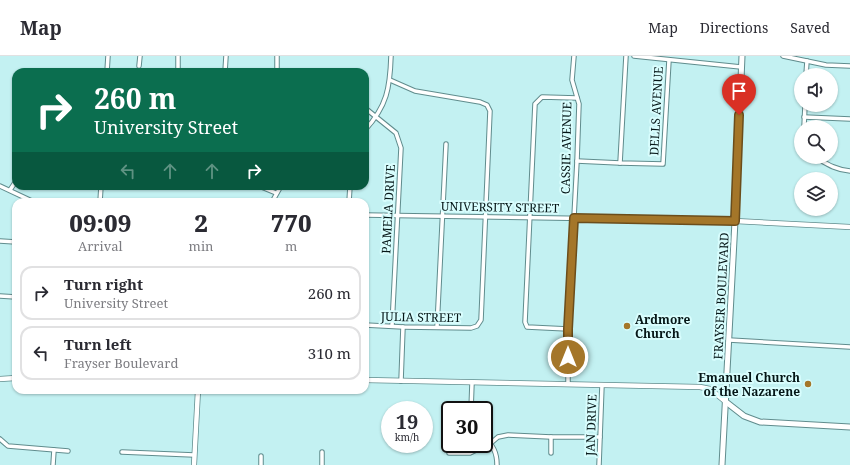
<!DOCTYPE html>
<style>
:root{--surface:#fff;--page:#f2f2f3;--text:#2b2b33;--muted:#7c7c81;--line:#e1e1e2}
body{margin:0;font-family:"Noto Serif",serif;background:var(--page);color:var(--text);height:100vh;display:flex;flex-direction:column;font-size:15px;white-space:nowrap}
*{box-sizing:border-box;margin:0}
p{font-size:13px;color:var(--muted)}
.icon{flex:none;width:22px;height:22px;fill:none;stroke:currentColor;stroke-width:2;stroke-linecap:round;stroke-linejoin:round}
.map{position:relative;flex:1;overflow:hidden}
.drawer{position:absolute;left:12px;top:142px;width:357px;height:196px;display:flex;flex-direction:column;background:var(--surface);border-radius:12px;box-shadow:0 1px 3px #0004}
.drawer>*{flex:none}
.hud{position:absolute;left:12px;top:12px;width:357px;height:122px;border-radius:12px;box-shadow:0 1px 3px #0004;background:#0b6e4f;color:#fff;overflow:hidden}
.buttons{position:absolute;left:794px;top:12px;display:grid;gap:8px}
.buttons a{display:grid;place-items:center;width:44px;height:44px;border-radius:50%;background:var(--surface);box-shadow:0 1px 3px #0004;font-size:20px}
.speed{position:absolute;left:381px;top:345px;display:flex;gap:8px;font-size:20px;font-weight:700;text-align:center}
.speed>*{display:grid;place-content:center;width:52px;height:52px;border-radius:50%;background:var(--surface);box-shadow:0 1px 3px #0004;line-height:1}
.speed small{font-size:10px;font-weight:400}
.speed .limit{border:2px solid #111;border-radius:6px;background:#fff;color:#111}
.pin{position:absolute;display:grid;place-items:center;width:34px;height:34px;color:#fff;margin:-41px -17px;border-radius:50% 50% 50% 0;rotate:-45deg;box-shadow:0 0 4px #0007}
.pin .icon{rotate:45deg}
.me{position:absolute;width:44px;margin:-22px;rotate:0deg;stroke-linejoin:round;filter:drop-shadow(0 0 3px #0008)}
.turn{display:flex;align-items:center;gap:14px;height:84px;padding:0 16px;font-size:18px}
.turn .icon{width:52px;height:52px;stroke-width:2.5}
.turn b{display:block;font-size:28px;line-height:34px}
.lanes{display:flex;align-items:center;height:38px;padding:0 16px;background:#0003;justify-content:center;gap:20px;direction:ltr}
.lanes .off{opacity:.35}
.eta{display:flex;justify-content:space-evenly;align-items:center;height:68px;text-align:center}
.eta b{font-size:24px;font-weight:800;line-height:28px}
ul{padding:0;list-style:none}
li{display:flex;align-items:center;gap:12px;height:54px;margin:0 8px 6px;padding:0 8px;border:2px solid var(--line);border-radius:12px}
li div{flex:1}
li b{display:block;font-size:15px}
li em{font-style:normal}
header{display:flex;align-items:center;gap:24px;box-sizing:border-box;height:56px;padding:0 20px;background:var(--surface);border-bottom:1px solid var(--line)}
header strong{font-size:19px}
nav{display:flex;gap:22px;margin-inline-start:auto;font-size:14px}
.map>svg:first-child{display:block}
.lines{fill:none;stroke-linecap:round;stroke-linejoin:round}
.minor-casing{stroke:#608c8d;stroke-width:5.5}
.tertiary-casing{stroke:#608c8d;stroke-width:6}
.secondary-casing{stroke:#608c8d;stroke-width:7}
.minor{stroke:#fff;stroke-width:3.5}
.tertiary{stroke:#fff;stroke-width:4.5}
.secondary{stroke:#fff;stroke-width:5}
.route-casing{stroke:#6b4d1b;stroke-width:10}
.route{stroke:#a47629;stroke-width:7}
.poi-dot{fill:#a47629;stroke:#d8fdfd;stroke-width:1.5}
.labels{text-anchor:middle;dominant-baseline:central;stroke-width:4;stroke-linejoin:round;paint-order:stroke}
.street-label{font-size:12px;fill:#051617;stroke:#d8fdfd}
.poi-label{font-size:12px;font-weight:bold;fill:#051617;stroke:#d8fdfd;text-anchor:start}
</style>
<header>
<strong>Map</strong>
<nav><a>Map</a><a>Directions</a><a>Saved</a></nav>
</header>
<div class="map">
<svg width="850" height="409" viewBox="0 0 850 409">
<rect width="100%" height="100%" fill="#c3f1f2"/>
<g class="lines">
<!-- minor casing -->
<g class="minor-casing">
<g id="minor">
<polyline points="634,0 741,11"/>
<polyline points="783,0 826,9 850,10"/>
<polyline points="139,10 140,0"/>
<polyline points="107,16 108,0"/>
<polyline points="178,16 178,0"/>
<polyline points="225,16 226,0"/>
<polyline points="277,16 277,0"/>
<polyline points="806,19 807,5"/>
<polyline points="365,52 396,77 401,92 392,270"/>
<polyline points="804,61 850,63"/>
<polyline points="804,71 805,49"/>
<path d="M 365,74 C 387,50 390,32 391,0"/>
<path d="M 815,101 C 827,108 836,114 850,115"/>
<polyline points="577,105 620,107 663,108 669,4"/>
<polyline points="620,107 626,0"/>
<polyline points="0,130 34,146"/>
<polyline points="259,130 276,137"/>
<polyline points="10,134 16,125"/>
<polyline points="100,146 101,130"/>
<polyline points="272,146 281,130"/>
<polyline points="349,146 350,130"/>
<polyline points="365,159 735,165"/>
<polyline points="0,185 16,186"/>
<polyline points="0,240 16,241"/>
<polyline points="365,269 403,271 471,272 477,270 481,264 490,55 487,49 480,46 415,35 390,24"/>
<polyline points="437,271 446,88"/>
<polyline points="568,273 527,271 525,266 535,48 542,41 577,42"/>
<polyline points="729,284 850,291"/>
<polyline points="401,325 403,271"/>
<polyline points="568,328 568,273 577,105 579,48 572,24 574,0"/>
<polyline points="471,354 472,327"/>
<path d="M 484,380 C 493,390 497,396 497,409"/>
<polyline points="0,383 8,390 68,395"/>
<polyline points="122,396 194,399"/>
<polyline points="449,397 470,397 491,387 498,381 508,379 551,381 600,381"/>
<polyline points="551,397 551,381"/>
<polyline points="53,409 54,394"/>
<polyline points="261,409 261,400"/>
<polyline points="322,409 322,396"/>
<polyline points="599,409 602,329"/>
</g>
</g>
<!-- tertiary casing -->
<g class="tertiary-casing">
<g id="tertiary">
<polyline points="735,165 850,171"/>
<polyline points="0,323 16,322"/>
<polyline points="365,324 700,331 710,333 726,346"/>
<polyline points="194,409 198,334"/>
</g>
</g>
<!-- secondary casing -->
<g class="secondary-casing">
<g id="secondary">
<polyline points="726,346 744,360 760,366 850,371"/>
<polyline points="722,409 735,165 742,0"/>
</g>
</g>
<!-- minor -->
<use href="#minor" class="minor"/>
<!-- tertiary -->
<use href="#tertiary" class="tertiary"/>
<!-- secondary -->
<use href="#secondary" class="secondary"/>
</g>
<g class="lines">
<!-- route casing -->
<g class="route-casing">
<polyline id="route" points="568,301 568,273 574,162 735,165 739,59"/>
</g>
<!-- route -->
<use href="#route" class="route"/>
</g>
<!-- markers -->
<g class="poi-dot">
<circle cx="627" cy="270" r="4"/>
<circle cx="808" cy="328" r="4"/>
</g>
<g class="labels">
<!-- street labels -->
<g class="street-label">
<text transform="translate(656 55) rotate(-87)">DELLS AVENUE</text>
<text transform="translate(566 92) rotate(-89)">CASSIE AVENUE</text>
<text transform="translate(500 151) rotate(1)">UNIVERSITY STREET</text>
<text transform="translate(388 153) rotate(-87)">PAMELA DRIVE</text>
<text transform="translate(721 240) rotate(-87)">FRAYSER BOULEVARD</text>
<text transform="translate(421 261) rotate(1)">JULIA STREET</text>
<text transform="translate(591 369) rotate(-88)">JAN DRIVE</text>
</g>
<!-- poi labels -->
<g class="poi-label">
<text x="635" y="263">Ardmore<tspan x="635" dy="14">Church</tspan></text>
<text x="800" y="321" text-anchor="end">Emanuel Church<tspan x="800" dy="14">of the Nazarene</tspan></text>
</g>
</g>
</svg>
<div class="buttons">
<a><svg class="icon" aria-label="sound" viewBox="0 0 24 24"><path d="M4 9h4l5-4v14l-5-4H4zM17 9q2 3 0 6"/></svg></a>
<a><svg class="icon" aria-label="search" viewBox="0 0 24 24"><circle cx="10" cy="10" r="6"/><path d="M15 15l6 6"/></svg></a>
<a><svg class="icon" aria-label="layers" viewBox="0 0 24 24"><path d="M12 4l9 5-9 5-9-5zM3 14l9 5 9-5"/></svg></a>
</div>
<div class="speed"><div>19<small>km/h</small></div><div class="limit">30</div></div>
<div class="pin" style="left:739px;top:59px;background:#d93025"><svg class="icon" aria-label="arrive" viewBox="0 0 24 24"><path d="M6 21V4h12l-3 4 3 4H6"/></svg></div>
<svg class="me" style="left:568px;top:301px" viewBox="-20 -20 40 40"><circle r="17" fill="#a47629" stroke="#fff" stroke-width="3"/><path d="M0-11L8 9 0 5-8 9z" fill="#fff"/></svg>
<div class="hud">
<div class="turn"><svg class="icon" aria-label="right" viewBox="0 0 24 24"><path d="M7 20v-9h11M14 6l5 5-5 5"/></svg><div><b>260 m</b>University Street</div></div>
<div class="lanes"><svg class="icon off" aria-label="left" viewBox="0 0 24 24"><path d="M17 20v-9H6M10 6l-5 5 5 5"/></svg><svg class="icon off" aria-label="ahead" viewBox="0 0 24 24"><path d="M12 20V5M6 11l6-6 6 6"/></svg><svg class="icon off" aria-label="ahead" viewBox="0 0 24 24"><path d="M12 20V5M6 11l6-6 6 6"/></svg><svg class="icon" aria-label="right" viewBox="0 0 24 24"><path d="M7 20v-9h11M14 6l5 5-5 5"/></svg></div>
</div>
<section class="drawer">
<div class="eta">
<div><b>09:09</b><p>Arrival</p></div>
<div><b>2</b><p>min</p></div>
<div><b>770</b><p>m</p></div>
</div>
<ul>
<li><svg class="icon" aria-label="right" viewBox="0 0 24 24"><path d="M7 20v-9h11M14 6l5 5-5 5"/></svg><div><b>Turn right</b><p>University Street</p></div><em>260 m</em></li>
<li><svg class="icon" aria-label="left" viewBox="0 0 24 24"><path d="M17 20v-9H6M10 6l-5 5 5 5"/></svg><div><b>Turn left</b><p>Frayser Boulevard</p></div><em>310 m</em></li>
</ul>
</section>
</div>
